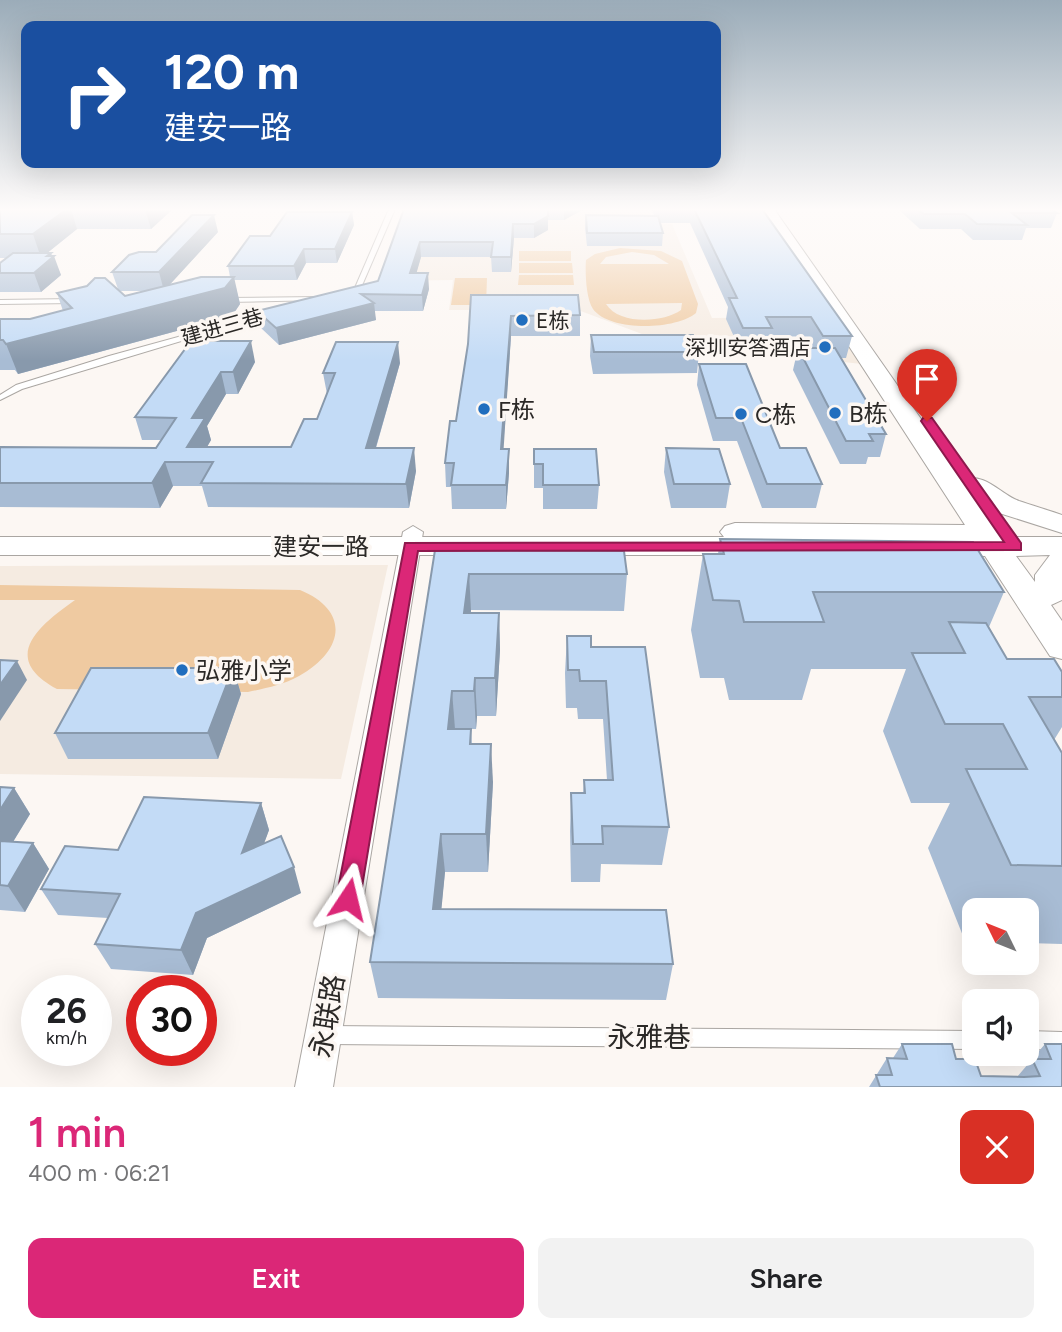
<!DOCTYPE html>
<meta charset="utf-8">
<style>
:root{--surface:#fff;--page:#f2f2f2;--text:#202124;--muted:#757577;--accent:#db2777}
body{margin:0;font-family:Figtree,"Noto Sans SC",sans-serif;background:var(--page);color:var(--text);height:100vh;display:flex;flex-direction:column;font-size:26px;white-space:nowrap}
*{box-sizing:border-box;margin:0}
p{font-size:23px;color:var(--muted)}
.icon{flex:none;width:38px;height:38px;fill:none;stroke:currentColor;stroke-width:2;stroke-linecap:round;stroke-linejoin:round}
.map{position:relative;height:1087px;overflow:hidden}
.panel{display:flex;flex-direction:column;background:var(--surface);flex:1}
.panel>*{flex:none}
.banner{position:absolute;left:21px;top:21px;width:700px;height:147px;border-radius:14px;box-shadow:0 7px 28px #0002;background:#1a4fa0;color:#fff;overflow:hidden}
.needle{width:46px;rotate:313deg}
.tools{position:absolute;left:962px;top:898px;display:grid;gap:14px}
.tools a{display:grid;place-items:center;width:77px;height:77px;border-radius:14px;background:var(--surface);box-shadow:0 7px 28px #0002;font-size:35px}
.speed{position:absolute;left:21px;top:975px;display:flex;gap:14px;font-size:35px;font-weight:700;text-align:center}
.speed>*{display:grid;place-content:center;width:91px;height:91px;border-radius:50%;background:var(--surface);box-shadow:0 7px 28px #0002;line-height:1}
.speed small{font-size:18px;font-weight:400}
.speed .limit{border:10px solid #d22;background:#fff;color:#111}
.pin{position:absolute;display:grid;place-items:center;width:60px;height:60px;color:#fff;margin:-72px -30px;border-radius:50% 50% 50% 0;rotate:-45deg;box-shadow:0 0 7px #0007}
.pin .icon{rotate:45deg}
.me{position:absolute;width:77px;margin:-38px;rotate:10deg;stroke-linejoin:round;filter:drop-shadow(0 0 5px #0008)}
.turn{display:flex;align-items:center;gap:24px;height:147px;padding:0 28px;font-size:32px}
.turn .icon{width:91px;height:91px;stroke-width:2.5}
.turn b{display:block;font-size:49px;line-height:60px}
.round{display:grid;place-items:center;flex:none;width:74px;height:74px;border-radius:14px;background:var(--page)}
.summary{display:flex;align-items:center;justify-content:space-between;height:119px;padding:0 28px}
h1{font-size:42px;font-weight:600;line-height:52px;color:var(--accent)}
.button{display:flex;gap:14px;margin-top:auto;padding:14px 28px}
.button a{flex:1;height:80px;border-radius:14px;background:var(--accent);color:#fff;font-size:28px;font-weight:600;line-height:80px;text-align:center}
.button a+a{background:var(--page);color:var(--text)}
.map>svg:first-child{display:block}
.built{fill:#f5ebe1}
.green{fill:#efcaa1;fill-rule:evenodd}
.lines{fill:none;stroke-linecap:round;stroke-linejoin:round}
.service-casing{stroke:#aaa6a2;stroke-width:2}
.minor-casing{stroke:#aaa6a2;stroke-width:2}
.secondary-casing{stroke:#aaa6a2;stroke-width:2}
.service{fill:#fff;fill-rule:evenodd}
.minor{fill:#fff;fill-rule:evenodd}
.secondary{fill:#fff;fill-rule:evenodd}
.wall{fill:#a8bcd4;fill-rule:evenodd}
.shaded-wall{fill:#8899ac}
.building{fill:#c3dbf6;stroke:#8899ac;stroke-width:2}
.route{fill:#db2777;stroke:#8e194d;stroke-width:2}
.poi-dot{fill:#216ebe;stroke:#fcf7f3;stroke-width:2.5}
.labels{text-anchor:middle;dominant-baseline:central;stroke-width:7;stroke-linejoin:round;paint-order:stroke}
.far-poi-label{font-size:21px;fill:#2b2927;stroke:#fcf7f3;text-anchor:start}
.far-street-label{font-size:21px;fill:#2b2927;stroke:#fcf7f3}
.poi-label{font-size:24px;fill:#2b2927;stroke:#fcf7f3;text-anchor:start}
.street-label{font-size:24px;fill:#2b2927;stroke:#fcf7f3}
.near-street-label{font-size:28px;fill:#2b2927;stroke:#fcf7f3}
</style>
<div class="map">
<svg width="1062" height="1087" viewBox="0 0 1062 1087">
<rect width="100%" height="100%" fill="#fcf7f3"/>
<!-- built -->
<g class="built">
<polygon points="404,209 648,209 654,223 672,224 712,318 830,317 862,364 666,343 578,310 449,310 453,280 380,281"/>
<polygon points="388,565 341,779 0,774 0,566"/>
</g>
<!-- green -->
<g class="green">
<path d="M 620,248 L 661,251 L 682,261 L 698,304 L 696,313 C 676,330 610,332 593,309 C 586,299 585,272 586,260 L 595,254 ZM 632,252 L 654,255 L 669,264 L 600,264 L 606,257 ZM 682,303 L 681,310 C 663,323 619,325 606,304 Z"/>
<rect x="519" y="251" width="52" height="10"/>
<polygon points="519,263 572,263 573,273 519,273"/>
<polygon points="519,275 573,275 574,285 518,285"/>
<polygon points="455,278 487,278 486,305 451,305"/>
<path d="M 0,585 L 300,590 C 351,611 344,651 299,676 C 283,685 266,688 248,692 L 57,689 C 0,658 37,627 75,600 L 0,600 Z"/>
</g>
<g class="lines">
<!-- service casing -->
<g class="service-casing">
<g id="service">
<polygon points="389,209 395,209 357,297 352,298 351,297"/>
<polygon points="319,297 322,299 321,300 227,302 224,300 227,298"/>
<polygon points="0,300 74,299 77,301 74,303 0,304"/>
<polygon points="269,312 274,313 22,389 0,400 0,395 16,385 109,356"/>
<polygon points="327,1026 975,1031 975,1049 327,1044 321,1041 318,1035 321,1029"/>
<polygon points="1027,1031 1062,1032 1062,1050 1027,1049"/>
</g>
</g>
<!-- minor casing -->
<g class="minor-casing">
<polygon id="minor" points="413,526 423,532 333,1087 295,1087 403,532"/>
</g>
<!-- secondary casing -->
<g class="secondary-casing">
<path id="secondary" d="M 760,209 L 774,209 L 963,479 C 986,473 999,493 1019,501 C 1033,506 1048,510 1062,515 L 1062,533 L 996,512 L 978,500 L 1004,537 L 1062,537 L 1062,600 L 1051,605 L 1062,621 L 1062,659 L 1050,656 L 985,556 L 924,554 L 920,547 L 924,541 L 770,541 L 774,546 L 770,553 L 759,555 L 0,555 L 0,537 L 724,537 L 720,532 L 725,526 L 735,523 L 965,525 ZM 1050,555 L 1035,575 L 1035,582 L 1016,556 Z"/>
</g>
<!-- service -->
<use href="#service" class="service"/>
<!-- minor -->
<use href="#minor" class="minor"/>
<!-- secondary -->
<use href="#secondary" class="secondary"/>
</g>
<!-- wall -->
<g class="wall">
<polygon points="0,209 173,209 151,229 77,229 47,253 51,253 61,275 41,292 0,292 0,263 7,258 0,258"/>
<polygon points="404,209 584,209 564,220 548,220 548,230 534,238 514,238 511,272 492,272 491,257 421,257 416,273 429,289 423,311 374,311 376,320 279,345 261,328 257,311 378,281"/>
<polygon points="652,209 762,209 852,336 846,358 841,358 886,434 880,457 868,457 866,464 840,464 793,370 798,348 812,348 806,339 770,339 768,350 740,350 726,319 728,307 690,223 660,223 663,233 662,246 587,246 585,228 586,215 654,216"/>
<polygon points="901,209 1050,209 1057,213 1051,228 1026,228 1022,240 973,240 961,229 920,229 900,211"/>
<path d="M 352,212 L 354,225 L 337,263 L 306,263 L 297,280 L 234,280 L 240,304 L 232,316 L 18,374 L 15,370 L 0,370 L 0,319 L 30,319 L 63,311 L 57,293 L 118,289 L 112,272 L 156,252 L 218,232 L 170,284 L 230,277 L 228,266 L 270,236 ZM 119,291 L 145,291 L 125,296 Z"/>
<polygon points="471,295 580,315 580,336 511,336 503,449 509,449 509,473 506,509 452,509 451,487 446,487 445,463 456,421 468,344"/>
<polygon points="591,335 699,352 697,373 593,374 590,356"/>
<polygon points="191,341 255,362 238,394 226,394 207,426 211,440 207,447 291,447 317,419 327,394 323,373 400,363 376,448 416,471 409,508 208,507 202,486 173,486 160,508 0,507 0,447 156,448 161,440 142,440 135,417"/>
<polygon points="699,364 780,448 822,484 816,508 762,508 737,441 713,441 697,385"/>
<polygon points="666,448 730,484 726,508 671,508 664,472"/>
<polygon points="534,449 599,485 597,509 543,509 543,488 534,488"/>
<polygon points="720,539 1004,592 989,627 1007,659 1062,672 1062,727 1054,740 1062,753 1062,944 1027,943 1027,910 975,910 975,941 965,941 928,848 950,803 911,803 883,731 906,669 811,669 802,700 729,700 724,678 700,678 691,630 703,554 718,554"/>
<polygon points="435,550 627,574 624,611 471,610 471,613 499,613 500,650 496,716 477,716 476,729 471,729 472,744 493,782 488,872 445,872 441,909 673,964 666,1000 378,998 370,962"/>
<polygon points="567,636 591,647 669,827 662,865 601,864 600,882 571,882 570,831 571,793 583,793 584,780 607,780 603,719 578,719 577,708 566,708 565,673"/>
<polygon points="233,668 241,694 218,759 68,759 55,733"/>
<polygon points="0,787 14,788 30,814 13,842 33,843 49,869 25,912 0,910"/>
<polygon points="261,803 269,830 264,843 301,893 207,938 193,975 111,969 95,944 108,918 58,915 41,889 118,850"/>
<polygon points="902,1044 956,1059 981,1076 1017,1077 1045,1044 1062,1087 869,1087 887,1058 893,1058"/>
</g>
<!-- shaded-wall -->
<g class="shaded-wall">
<polygon points="67,209 71,209 77,229 41,258 33,234"/>
<polygon points="145,209 173,209 151,229"/>
<polygon points="564,209 584,209 564,220"/>
<polygon points="352,212 354,225 337,263 335,249"/>
<polygon points="214,215 218,232 164,291 159,272"/>
<polygon points="548,216 548,230 534,238 534,224"/>
<polygon points="513,224 514,238 511,272 511,257"/>
<polygon points="420,242 421,257 412,289 410,273"/>
<polygon points="304,249 306,263 297,280 294,266"/>
<polygon points="51,253 52,258 54,256 61,275 41,292 34,273"/>
<polygon points="428,273 429,289 423,311 422,295"/>
<polygon points="234,277 240,304 232,316 18,374 6,344"/>
<polygon points="374,303 376,320 279,345 276,328"/>
<polygon points="511,316 511,336 502,473 501,449"/>
<polygon points="251,341 255,362 238,394 233,372"/>
<polygon points="398,342 400,363 369,471 366,448"/>
<polygon points="221,372 226,394 207,426 211,440 198,462 187,447 192,418"/>
<polygon points="414,448 416,471 409,508 406,484"/>
<polygon points="509,449 509,473 506,509 506,485"/>
<polygon points="165,462 173,486 160,508 152,483"/>
<polygon points="469,574 471,610 467,650 464,613"/>
<polygon points="499,613 500,650 496,716 495,678"/>
<polygon points="17,661 27,680 0,721 0,685"/>
<polygon points="233,668 241,694 218,759 208,733"/>
<polygon points="475,678 477,716 476,729 474,691"/>
<polygon points="452,691 455,729 448,729"/>
<polygon points="491,744 493,782 488,872 486,834"/>
<polygon points="14,788 30,814 0,863 0,810"/>
<polygon points="261,803 269,830 251,879 242,853"/>
<polygon points="441,834 445,872 438,945 433,909"/>
<polygon points="33,843 49,869 25,912 8,886"/>
<polygon points="294,867 301,893 207,938 193,975 181,950 196,913"/>
</g>
<!-- building -->
<g class="building">
<polygon points="0,209 67,209 33,234 0,234"/>
<polygon points="404,209 548,209 548,216 534,224 513,224 511,257 491,257 493,242 420,242 410,273 428,273 422,295 361,294 374,303 276,328 257,311 378,281"/>
<polygon points="694,209 762,209 852,336 823,336 811,317 766,317 772,328 743,328 729,298 737,298"/>
<polygon points="917,209 1050,209 1057,213 1012,213 1027,225 977,224 965,214 924,214"/>
<polygon points="287,212 352,212 335,249 304,249 294,266 228,266 250,236 270,236"/>
<polygon points="192,215 214,215 159,272 112,272 129,255 139,252 156,252"/>
<polygon points="586,215 658,216 663,233 587,233"/>
<polygon points="13,253 51,253 47,256 54,256 34,273 0,273 0,263"/>
<polygon points="201,277 234,277 225,288 6,344 3,340 0,340 0,319 30,319 72,308 57,293 87,286 95,278 105,278 125,296"/>
<polygon points="471,295 578,295 580,315 511,316 501,449 509,449 506,485 451,485 454,463 445,463 450,421 456,421 468,344"/>
<polygon points="591,335 693,335 699,352 594,352"/>
<polygon points="191,341 251,341 233,372 221,372 192,418 205,418 187,447 291,447 304,419 317,419 335,373 323,373 336,342 398,342 366,448 414,448 406,484 201,483 213,462 165,462 152,483 0,483 0,447 156,448 176,418 135,417"/>
<polygon points="798,348 835,348 886,434 869,434 873,441 846,441"/>
<polygon points="699,364 746,364 780,448 806,448 822,484 767,484 741,418 716,418"/>
<polygon points="666,448 719,449 730,484 674,484"/>
<polygon points="534,449 596,449 599,485 543,485 543,464 534,464"/>
<polygon points="720,539 973,542 1004,592 813,592 824,622 744,622 739,601 713,600 703,554 724,554"/>
<polygon points="435,550 624,551 627,574 469,574 464,613 499,613 495,678 475,678 474,691 452,691 448,729 471,729 470,744 491,744 486,834 441,834 433,909 666,910 673,964 370,962"/>
<polygon points="949,622 986,623 1007,659 1054,659 1062,672 1062,697 1029,697 1062,753 1062,866 1011,865 966,769 1027,769 1003,724 945,724 912,653 965,653"/>
<polygon points="567,636 591,636 591,647 645,647 669,827 602,826 603,844 573,844 571,793 585,793 584,780 613,780 606,681 580,681 579,670 568,670"/>
<polygon points="0,660 17,661 0,685"/>
<polygon points="91,668 233,668 208,733 55,733"/>
<polygon points="0,787 14,788 0,810"/>
<polygon points="144,797 261,803 242,853 281,836 294,867 196,913 181,950 95,944 120,894 41,889 65,846 118,850"/>
<polygon points="0,841 33,843 8,886 0,885"/>
<polygon points="902,1044 952,1044 956,1059 975,1059 981,1076 1024,1077 1040,1076 1032,1059 1051,1059 1045,1044 1062,1044 1062,1087 880,1087 876,1075 892,1075 887,1058 907,1059"/>
</g>
<!-- sky -->
<linearGradient id="sky" x2="0" y2="1"><stop stop-color="#9bacb9"/><stop offset="0.58" stop-color="#fefbfa"/><stop offset="1" stop-color="#fefbfa" stop-opacity="0"/></linearGradient>
<rect width="1062" height="361" fill="url(#sky)"/>
<!-- route -->
<polygon class="route" points="923,418 932,418 1021,543 1021,550 418,551 360,899 357,907 348,910 340,907 336,899 405,543 1004,542 921,421"/>
<!-- markers -->
<g class="poi-dot">
<circle cx="522" cy="320" r="7"/>
<circle cx="825" cy="347" r="7"/>
<circle cx="484" cy="409" r="7"/>
<circle cx="835" cy="413" r="7"/>
<circle cx="741" cy="414" r="7"/>
<circle cx="182" cy="670" r="7"/>
</g>
<g class="labels">
<!-- far-poi labels -->
<g class="far-poi-label">
<text x="536" y="320">E栋</text>
<text x="811" y="347" text-anchor="end">深圳安答酒店</text>
</g>
<!-- far-street labels -->
<g class="far-street-label">
<text transform="translate(222 327) rotate(-16)">建进三巷</text>
</g>
<!-- poi labels -->
<g class="poi-label">
<text x="498" y="409">F栋</text>
<text x="849" y="413">B栋</text>
<text x="755" y="414">C栋</text>
<text x="196" y="670">弘雅小学</text>
</g>
<!-- street labels -->
<g class="street-label">
<text x="321" y="546">建安一路</text>
</g>
<!-- near-street labels -->
<g class="near-street-label">
<text transform="translate(327 1016) rotate(-80)">永联路</text>
<text x="649" y="1037">永雅巷</text>
</g>
</g>
</svg>
<div class="tools">
<a><svg class="needle" viewBox="-14 -14 28 28"><path d="M0-13l5 13h-10z" fill="#e53935"/><path d="M0 13l5-13h-10z" fill="#757577"/></svg></a>
<a><svg class="icon" aria-label="sound" viewBox="0 0 24 24"><path d="M4 9h4l5-4v14l-5-4H4zM17 9q2 3 0 6"/></svg></a>
</div>
<div class="speed"><div>26<small>km/h</small></div><div class="limit">30</div></div>
<div class="pin" style="left:927px;top:421px;background:#d93025"><svg class="icon" aria-label="arrive" viewBox="0 0 24 24"><path d="M6 21V4h12l-3 4 3 4H6"/></svg></div>
<svg class="me" style="left:348px;top:899px" viewBox="-20 -20 40 40"><path d="M0-17L14 15 0 8-14 15z" fill="#db2777" stroke="#fff" stroke-width="4"/></svg>
<div class="banner">
<div class="turn"><svg class="icon" aria-label="right" viewBox="0 0 24 24"><path d="M7 20v-9h11M14 6l5 5-5 5"/></svg><div><b>120 m</b>建安一路</div></div>
</div>
</div>
<section class="panel">
<div class="summary"><div><h1>1 min</h1><p>400 m · 06:21</p></div><a class="round" style="background:#d93025;color:#fff"><svg class="icon" aria-label="close" viewBox="0 0 24 24"><path d="M6 6l12 12M18 6L6 18"/></svg></a></div>
<div class="button"><a>Exit</a><a>Share</a></div>
</section>
